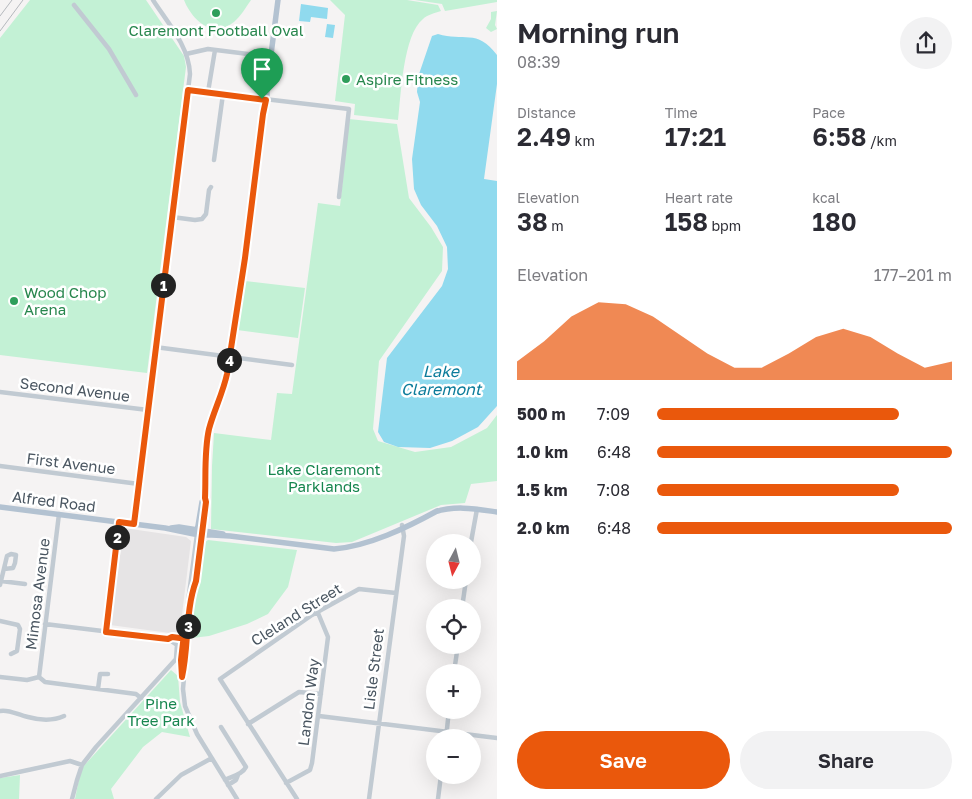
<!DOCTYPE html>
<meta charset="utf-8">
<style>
:root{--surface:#fff;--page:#f2f2f3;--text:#2b2b33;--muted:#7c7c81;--accent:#ea580c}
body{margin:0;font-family:"Golos Text",sans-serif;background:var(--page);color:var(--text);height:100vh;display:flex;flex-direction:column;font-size:19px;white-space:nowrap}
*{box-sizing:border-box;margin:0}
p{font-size:16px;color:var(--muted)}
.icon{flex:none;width:28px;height:28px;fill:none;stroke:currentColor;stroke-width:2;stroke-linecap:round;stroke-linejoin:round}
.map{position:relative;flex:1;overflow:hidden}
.details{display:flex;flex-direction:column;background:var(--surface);width:475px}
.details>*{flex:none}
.needle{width:32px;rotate:187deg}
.tools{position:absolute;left:426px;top:534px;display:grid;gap:10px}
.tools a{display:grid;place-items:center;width:55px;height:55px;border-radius:50%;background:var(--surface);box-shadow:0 5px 20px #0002;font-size:25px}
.pin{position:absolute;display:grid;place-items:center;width:42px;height:42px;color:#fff;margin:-51px -21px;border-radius:50% 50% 50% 0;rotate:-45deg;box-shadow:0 0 5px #0007}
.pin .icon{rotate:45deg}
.km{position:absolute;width:25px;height:25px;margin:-12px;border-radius:50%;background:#222;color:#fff;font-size:14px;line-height:25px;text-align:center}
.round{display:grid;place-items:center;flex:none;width:52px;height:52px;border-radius:26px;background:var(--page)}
.head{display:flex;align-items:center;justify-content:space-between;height:85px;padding:0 20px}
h1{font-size:28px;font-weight:600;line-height:38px}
.figures{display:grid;grid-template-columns:repeat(3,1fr);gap:8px;height:85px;padding:5px 20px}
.figures div{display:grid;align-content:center}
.figures b{font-size:25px;font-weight:600}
.figures small{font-size:14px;font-weight:400}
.figures p{font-size:14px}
.chart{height:140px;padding:10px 20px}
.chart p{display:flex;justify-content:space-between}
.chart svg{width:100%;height:90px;margin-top:5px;fill:var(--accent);opacity:.7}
.button{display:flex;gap:10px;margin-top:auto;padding:10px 20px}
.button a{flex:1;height:58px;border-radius:30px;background:var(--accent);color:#fff;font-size:20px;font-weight:600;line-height:58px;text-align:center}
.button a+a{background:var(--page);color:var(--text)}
ul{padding:0 20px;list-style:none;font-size:16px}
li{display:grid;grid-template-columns:80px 60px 1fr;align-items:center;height:38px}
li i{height:12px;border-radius:6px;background:var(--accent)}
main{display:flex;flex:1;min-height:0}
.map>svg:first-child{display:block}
.education{fill:#e6e4e5}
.green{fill:#c3f1d5}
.water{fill:#90daee}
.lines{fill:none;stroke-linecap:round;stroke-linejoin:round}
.minor{stroke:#c1cad2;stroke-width:4.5}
.major{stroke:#b3c2d1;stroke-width:5.5}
.rail{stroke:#b5b8bd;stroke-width:1}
.route-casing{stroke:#fff;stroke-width:10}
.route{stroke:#ea580c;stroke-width:6}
.leisure-dot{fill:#2e9e5b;stroke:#fff;stroke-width:2}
.labels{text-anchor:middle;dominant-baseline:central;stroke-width:5;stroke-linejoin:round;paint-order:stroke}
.leisure-label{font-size:15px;fill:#27864d;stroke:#fff;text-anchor:start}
.street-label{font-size:15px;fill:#4a5661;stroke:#fff}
.park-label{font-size:15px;fill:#17864f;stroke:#fff}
.water-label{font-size:16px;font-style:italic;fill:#0c7c9b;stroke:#fff}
</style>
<main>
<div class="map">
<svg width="497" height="799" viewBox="0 0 497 799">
<rect width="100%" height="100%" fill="#f5f3f3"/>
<path class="education" d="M 124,528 L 186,537 L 191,541 L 180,631 L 177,634 L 110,625 Z"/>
<path class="green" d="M 30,0 L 146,0 L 184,56 L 186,67 L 147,373 L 0,355 L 0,38 Z
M 184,0 L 251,0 C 246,7 241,16 234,22 C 212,39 192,20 184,0 Z
M 330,0 L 407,0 L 438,5 L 441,11 C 435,13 427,15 423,19 C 403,35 401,95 398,120 L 354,115 L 355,104 L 335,101 L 345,15 Z
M 415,0 L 497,0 L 497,2 L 445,11 L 442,4 Z
M 497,11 L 495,25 L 497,29 L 491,32 L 486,28 L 491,19 L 491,12 Z
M 349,119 L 397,124 L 409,198 L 431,227 L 443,247 L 442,271 L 379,361 L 373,429 L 378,441 L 415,452 L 451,447 L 487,428 L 497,415 L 497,481 L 471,484 L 465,503 L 441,505 L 352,542 L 336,543 L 211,529 L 212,466 L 214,433 L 271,440 L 277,393 L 292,394 L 318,203 L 340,206 Z
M 245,281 L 305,288 L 298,338 L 237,330 Z
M 208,540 L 297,550 L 288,587 L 268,614 L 247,624 L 209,636 L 192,638 L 191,630 L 204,543 Z
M 171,670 L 178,676 L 180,702 L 190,737 L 162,732 L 143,747 L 111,789 L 114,799 L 75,799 L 81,769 Z
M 20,775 L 19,799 L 0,799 L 0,778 Z"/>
<path class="water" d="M 301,4 L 328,8 L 327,19 L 311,17 L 310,22 L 299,21 Z
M 327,24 L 335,25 L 333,38 L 325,37 Z
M 438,34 C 463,42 477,28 497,55 L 497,84 L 484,179 L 497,181 L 497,406 L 478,427 L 452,441 L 430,448 L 398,447 L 384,442 L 378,432 L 387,358 L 442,286 L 448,269 L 447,247 L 437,226 L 421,205 L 414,189 L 412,159 L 420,102 L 417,92 L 418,77 L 432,36 Z"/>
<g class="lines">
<path class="minor" d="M 74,5 L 109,49 L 136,95
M 186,54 L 208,49 L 271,57
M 188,90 L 349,109 L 339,197
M 208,92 L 215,50
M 214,160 L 223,94
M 172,217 L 195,220 L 202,219 L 206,214 L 209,190 L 211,187
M 155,347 L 292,365
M 0,392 L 148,410
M 0,466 L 139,484
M 134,524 L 190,74 C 189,46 167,22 153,0
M 202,535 L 188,631 L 183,689 L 185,706 L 197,734 L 237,799
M 471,542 L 477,509
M 1,581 L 25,584
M 0,585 L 7,556 L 11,554 L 16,555 L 15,563 L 13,568 L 4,569
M 462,608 L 466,580
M 0,621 L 18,625 L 20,629 L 17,651 L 11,654
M 45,624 L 168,639 L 172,637 L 180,637 L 183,635
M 106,632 L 119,522
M 454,672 L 458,645
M 182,674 L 182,647 L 197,534
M 0,677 L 27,680 L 39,677 L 45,682 L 136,694 L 141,698
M 39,677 L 59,514
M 98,689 L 100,674 L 108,674
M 0,711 C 9,709 18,715 28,717 C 39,720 53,721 64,716
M 319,716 L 497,738
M 248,724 L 299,692 L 321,694
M 221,727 L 246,767 C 242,775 232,776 225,780
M 446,738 L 449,710
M 0,776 L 70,761 L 82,765
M 286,783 L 310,770 L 312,763 L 328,637 L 318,613
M 228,785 L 236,780 L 238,775
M 72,799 L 77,780 L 82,765 L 96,747 L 176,659 L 177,645 L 168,639
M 156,799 L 181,775 L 212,758
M 297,799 L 220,679 L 312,615 L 359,589 L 396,593
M 369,799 L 404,536 L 402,525
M 438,799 L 441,775"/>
<path class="major" d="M 265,88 L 268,78 L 278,0
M 0,507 L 165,528 L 194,534 L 230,536 L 334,549 C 369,546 406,528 437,511
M 435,512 C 456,505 476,509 497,512
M 171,528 L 179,527 L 223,534
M 197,532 L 202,502 L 205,498
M 202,535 L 206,503 L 205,498 C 206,475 204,451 209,429 C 214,410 223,393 227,373 L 245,258 L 263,114 L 267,95 L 267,84"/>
<path class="rail" d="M 0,16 L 12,0
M 0,31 L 23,0"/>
</g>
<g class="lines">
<g class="route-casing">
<path id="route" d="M 188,90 L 266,100 L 263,114 L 245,258 L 227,374 C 223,393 214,410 209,429 C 204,451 206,475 205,498 L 206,502 L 196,581 C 185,611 189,646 182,677 L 181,660 L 184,634 L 180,638 L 172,637 L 168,639 L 106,632 L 119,522 L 134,524 Z"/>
</g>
<use href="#route" class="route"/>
</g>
<g class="leisure-dot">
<circle cx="216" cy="13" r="5"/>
<circle cx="346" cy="79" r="5"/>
<circle cx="14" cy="301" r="5"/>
</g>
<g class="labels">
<g class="leisure-label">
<text x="216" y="30" text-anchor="middle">Claremont Football Oval</text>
<text x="356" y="79">Aspire Fitness</text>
<text x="24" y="292">Wood Chop<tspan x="24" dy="17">Arena</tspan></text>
</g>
<g class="street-label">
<text transform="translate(75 389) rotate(7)">Second Avenue</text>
<text transform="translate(71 463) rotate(7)">First Avenue</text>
<text transform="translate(54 501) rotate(7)">Alfred Road</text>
<text transform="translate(37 594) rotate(-83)">Mimosa Avenue</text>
<text transform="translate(296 614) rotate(-32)">Cleland Street</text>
<text transform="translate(373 669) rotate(-83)">Lisle Street</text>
<text transform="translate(308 702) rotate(-83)">Landon Way</text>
</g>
<g class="park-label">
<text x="324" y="469">Lake Claremont<tspan x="324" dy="17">Parklands</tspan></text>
<text x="161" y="703">Pine<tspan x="161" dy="17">Tree Park</tspan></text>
</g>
<g class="water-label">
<text x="441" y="371">Lake<tspan x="441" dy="18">Claremont</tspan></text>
</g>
</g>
</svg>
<div class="tools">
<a><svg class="needle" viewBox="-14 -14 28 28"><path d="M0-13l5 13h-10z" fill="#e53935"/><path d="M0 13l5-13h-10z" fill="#7c7c81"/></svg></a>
<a><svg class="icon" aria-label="locate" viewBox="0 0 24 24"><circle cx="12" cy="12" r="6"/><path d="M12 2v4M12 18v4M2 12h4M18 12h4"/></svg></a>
<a>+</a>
<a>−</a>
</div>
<div class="pin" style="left:262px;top:99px;background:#1e9e55"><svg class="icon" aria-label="arrive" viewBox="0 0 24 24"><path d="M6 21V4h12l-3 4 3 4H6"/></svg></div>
<b class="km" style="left:163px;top:285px">1</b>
<b class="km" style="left:117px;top:537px">2</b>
<b class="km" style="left:188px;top:626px">3</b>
<b class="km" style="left:229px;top:360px">4</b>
</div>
<section class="details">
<div class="head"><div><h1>Morning run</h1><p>08:39</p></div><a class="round"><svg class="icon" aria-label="share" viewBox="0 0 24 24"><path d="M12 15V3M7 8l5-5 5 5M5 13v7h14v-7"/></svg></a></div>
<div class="figures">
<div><p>Distance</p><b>2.49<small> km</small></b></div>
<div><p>Time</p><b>17:21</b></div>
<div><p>Pace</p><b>6:58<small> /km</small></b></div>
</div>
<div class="figures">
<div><p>Elevation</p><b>38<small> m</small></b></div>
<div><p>Heart rate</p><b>158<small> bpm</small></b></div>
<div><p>kcal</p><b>180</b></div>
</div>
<div class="chart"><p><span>Elevation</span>177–201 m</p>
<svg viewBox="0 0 160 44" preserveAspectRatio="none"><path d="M0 44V35L10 25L20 13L30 6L40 7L50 13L60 22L70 31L80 38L90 38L100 31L110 23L120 19L130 23L140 31L150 38L160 35V44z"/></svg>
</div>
<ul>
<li><b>500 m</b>7:09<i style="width:82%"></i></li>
<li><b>1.0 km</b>6:48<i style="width:100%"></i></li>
<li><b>1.5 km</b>7:08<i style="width:82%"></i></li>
<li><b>2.0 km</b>6:48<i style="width:100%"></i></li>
</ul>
<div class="button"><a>Save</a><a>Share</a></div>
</section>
</main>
